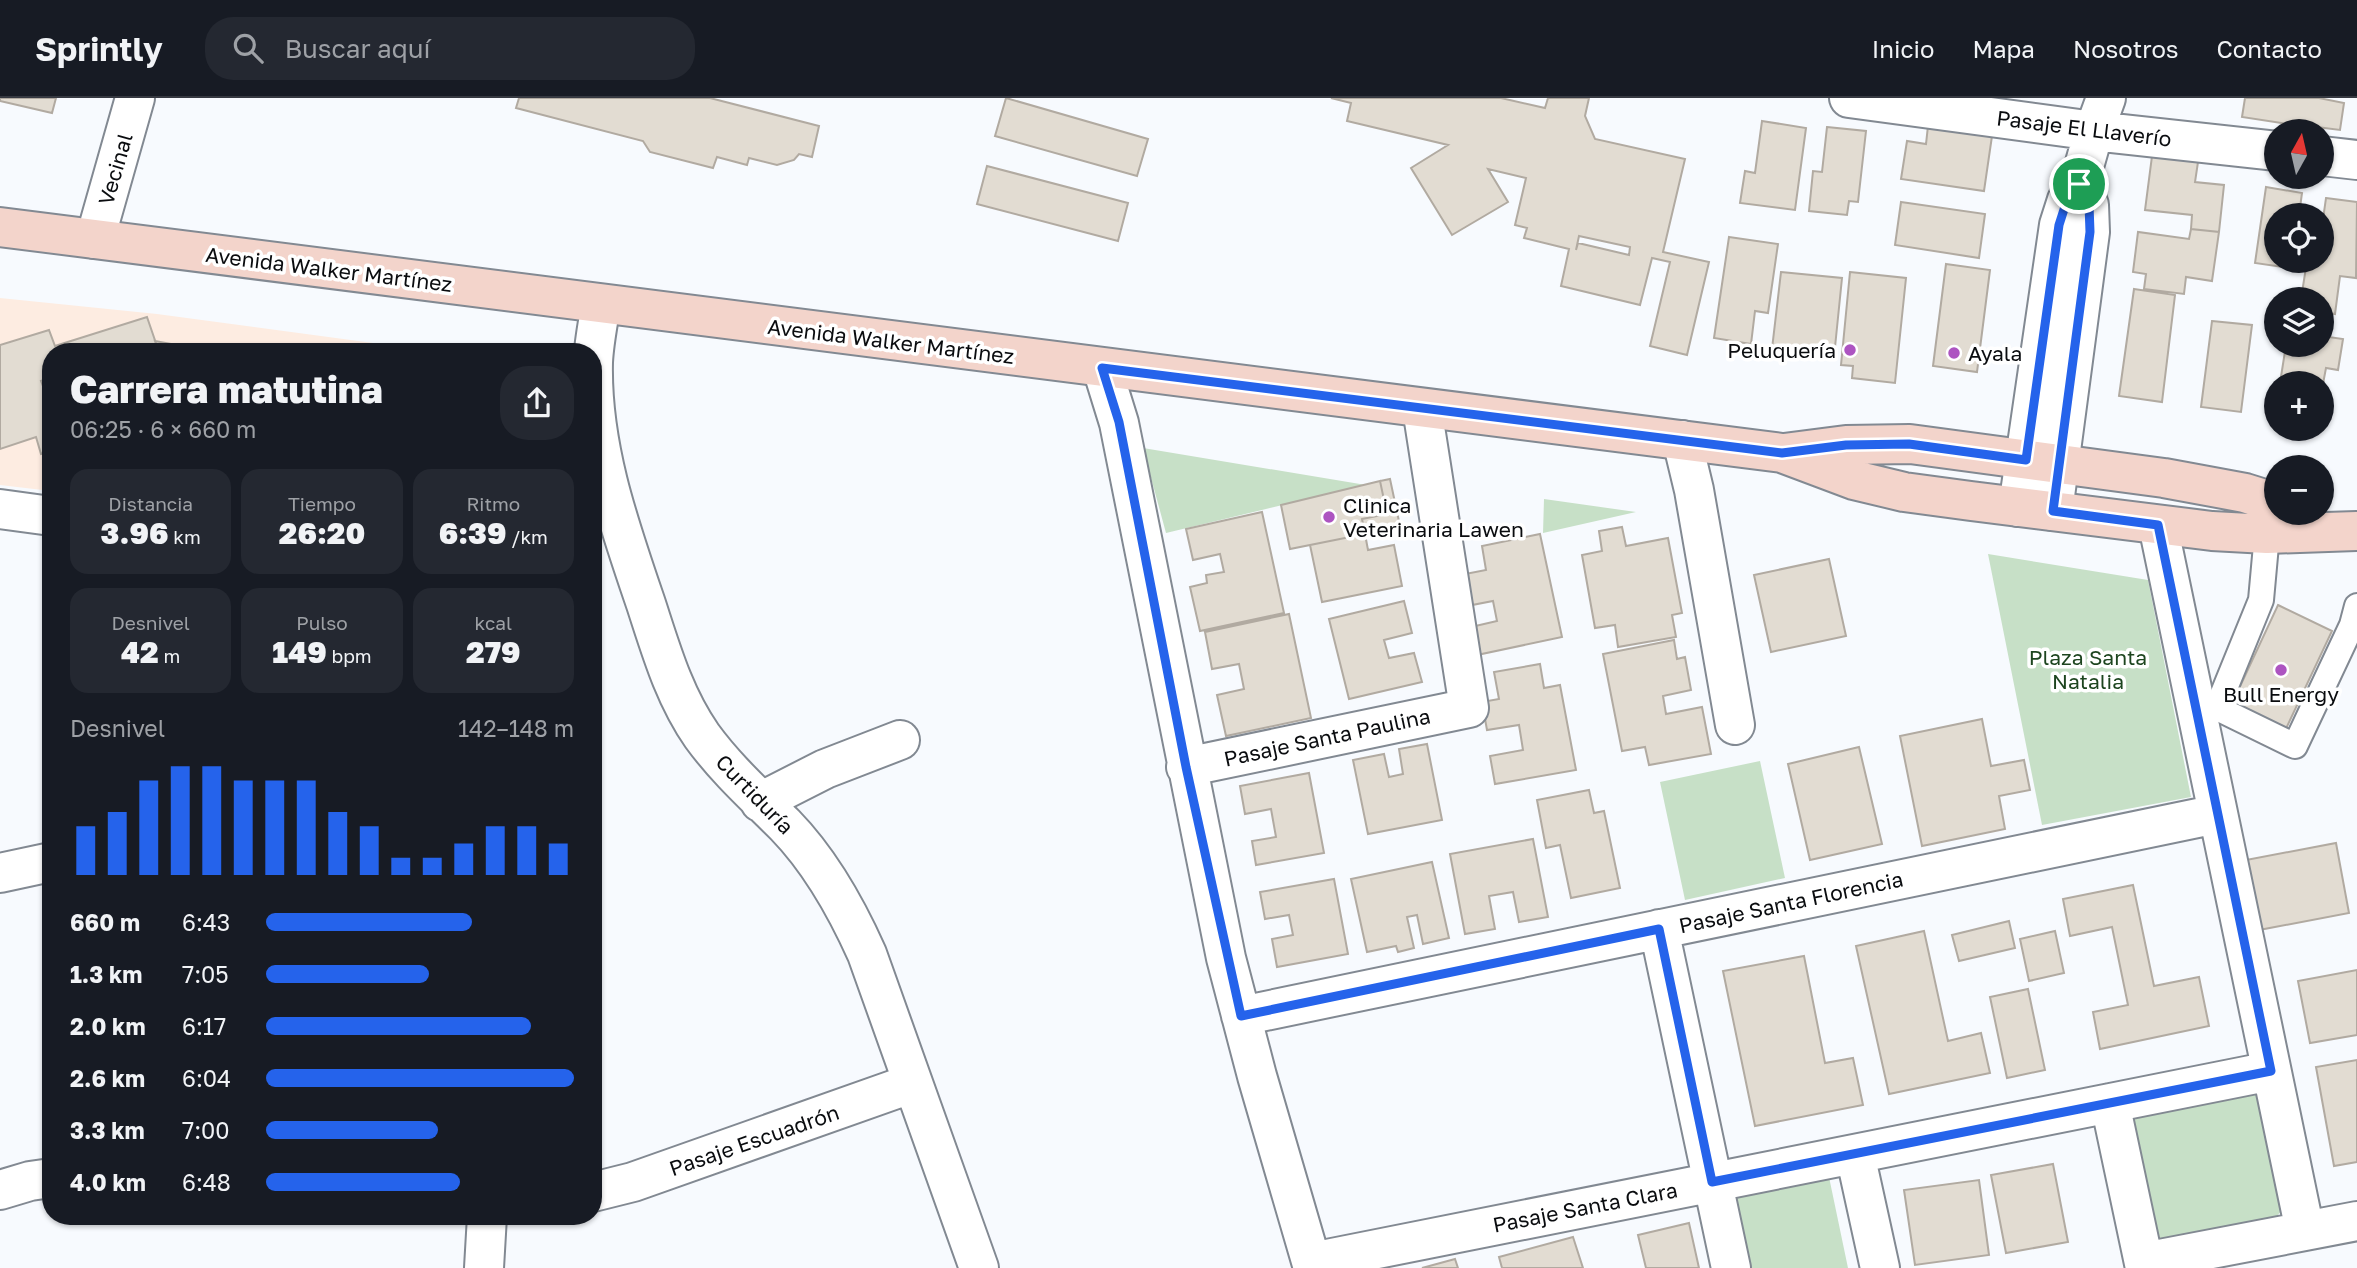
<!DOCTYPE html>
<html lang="es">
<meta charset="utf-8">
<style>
:root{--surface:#171b24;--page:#242831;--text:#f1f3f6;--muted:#9ea1a6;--line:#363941;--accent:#2563eb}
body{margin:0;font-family:"Golos Text",sans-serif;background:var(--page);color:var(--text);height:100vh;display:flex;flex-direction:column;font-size:26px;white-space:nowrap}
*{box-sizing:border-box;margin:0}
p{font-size:23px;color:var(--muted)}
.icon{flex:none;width:38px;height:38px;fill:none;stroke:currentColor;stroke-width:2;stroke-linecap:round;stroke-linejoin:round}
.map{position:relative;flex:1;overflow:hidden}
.side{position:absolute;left:42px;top:245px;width:560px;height:882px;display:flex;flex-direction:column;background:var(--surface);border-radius:28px;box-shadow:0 2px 5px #0004}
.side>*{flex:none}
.needle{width:46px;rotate:8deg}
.buttons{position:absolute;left:2264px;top:21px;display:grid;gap:14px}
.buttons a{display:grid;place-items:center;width:70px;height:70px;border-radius:50%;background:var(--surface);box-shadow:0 2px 5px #0004;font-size:35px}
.pin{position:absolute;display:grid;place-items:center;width:60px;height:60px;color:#fff;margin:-30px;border:4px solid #fff;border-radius:50%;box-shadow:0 2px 7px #0007}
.round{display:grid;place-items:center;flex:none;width:74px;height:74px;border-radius:28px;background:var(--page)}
.overview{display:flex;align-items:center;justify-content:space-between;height:119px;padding:0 28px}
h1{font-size:38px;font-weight:800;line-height:52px}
.metrics{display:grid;grid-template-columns:repeat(3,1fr);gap:10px;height:119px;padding:7px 28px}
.metrics div{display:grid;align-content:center;border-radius:18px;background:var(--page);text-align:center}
.metrics b{font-size:30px;font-weight:800}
.metrics small{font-size:19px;font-weight:400}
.metrics p{font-size:19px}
.chart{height:196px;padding:14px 28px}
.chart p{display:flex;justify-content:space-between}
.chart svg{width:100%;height:126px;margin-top:7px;stroke:var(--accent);stroke-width:6}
ul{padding:0 28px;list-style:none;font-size:23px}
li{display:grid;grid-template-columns:112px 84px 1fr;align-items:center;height:52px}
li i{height:18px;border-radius:9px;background:var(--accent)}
header{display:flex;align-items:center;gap:42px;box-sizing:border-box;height:98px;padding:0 35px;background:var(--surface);border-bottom:2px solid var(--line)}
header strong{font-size:33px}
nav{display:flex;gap:38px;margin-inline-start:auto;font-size:24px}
.search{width:490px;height:63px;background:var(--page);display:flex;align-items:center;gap:18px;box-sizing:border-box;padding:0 24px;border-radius:28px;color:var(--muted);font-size:26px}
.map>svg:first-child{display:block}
.commercial{fill:#fdece1}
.green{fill:#c7e0c7}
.building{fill:#e2dcd2;stroke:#b1aaa1;stroke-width:2;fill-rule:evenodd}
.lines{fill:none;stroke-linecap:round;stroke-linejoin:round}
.service-casing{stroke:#828992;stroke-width:28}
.minor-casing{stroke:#828992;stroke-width:42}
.tertiary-casing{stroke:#828992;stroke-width:42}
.secondary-casing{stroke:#828992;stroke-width:42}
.service{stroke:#fff;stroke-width:24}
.minor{stroke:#fff;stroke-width:38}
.tertiary{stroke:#fff;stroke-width:38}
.secondary{stroke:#f3d4cb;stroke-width:38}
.route-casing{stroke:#fff;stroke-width:14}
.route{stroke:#2563eb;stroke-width:9}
.poi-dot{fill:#ad54c1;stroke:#fff;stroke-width:2.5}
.labels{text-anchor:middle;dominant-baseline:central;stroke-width:7;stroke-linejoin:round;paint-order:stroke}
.street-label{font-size:21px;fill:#0a0c0f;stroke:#fff}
.poi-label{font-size:21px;fill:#0a0c0f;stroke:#fff;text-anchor:start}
.park-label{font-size:21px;fill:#1d451f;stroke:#fff}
</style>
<header>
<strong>Sprintly</strong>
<div class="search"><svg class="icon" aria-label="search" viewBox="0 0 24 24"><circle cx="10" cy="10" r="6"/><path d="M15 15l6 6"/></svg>Buscar aquí</div>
<nav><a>Inicio</a><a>Mapa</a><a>Nosotros</a><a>Contacto</a></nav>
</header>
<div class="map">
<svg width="2357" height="1170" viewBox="0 0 2357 1170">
<rect width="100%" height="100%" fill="#f7fafe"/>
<path class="commercial" d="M 0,200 L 157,216 L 440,254 L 51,254 L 51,393 L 0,387 Z"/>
<path class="green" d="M 1143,350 L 1366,387 L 1166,435 Z
M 1544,401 L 1636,414 L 1543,435 Z
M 1988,456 L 2148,482 L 2191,699 L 2042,727 Z
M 1760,663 L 1785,780 L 1685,802 L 1660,684 Z
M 2250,988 L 2264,999 L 2285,1108 L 2274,1122 L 2167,1145 L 2153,1138 L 2130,1029 L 2140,1011 Z
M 1829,1079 L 1848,1170 L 1743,1170 L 1728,1100 Z"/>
<path class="building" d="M 0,0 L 56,0 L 52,15 L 0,3 Z
M 519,0 L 710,0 L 819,28 L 812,59 L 799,56 L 794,62 L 777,67 L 749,60 L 747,67 L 717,59 L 713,70 L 650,54 L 643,43 L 516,10 Z
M 1006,0 L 1148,41 L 1137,78 L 995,38 Z
M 1331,0 L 1501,0 L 1545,10 L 1548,0 L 1589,0 L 1585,18 L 1595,41 L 1685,61 L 1663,154 L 1709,164 L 1687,257 L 1650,248 L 1670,164 L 1652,160 L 1640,207 L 1561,188 L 1569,151 L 1524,140 L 1527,130 L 1515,127 L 1526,80 L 1488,71 L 1508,104 L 1452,137 L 1411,70 L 1448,47 L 1347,23 L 1351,5 ZM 1579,138 L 1630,149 L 1629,157 L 1578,145 L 1576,152 Z
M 2245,0 L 2319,0 L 2344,5 L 2340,32 L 2316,29 L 2316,33 L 2288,33 L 2288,26 L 2242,19 Z
M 1762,23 L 1806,30 L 1795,112 L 1740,105 L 1745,73 L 1755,75 Z
M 1928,28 L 1992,38 L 1984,93 L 1901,81 L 1907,43 L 1926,46 Z
M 1827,29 L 1866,33 L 1858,104 L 1849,103 L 1847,117 L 1809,113 L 1813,73 L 1822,74 Z
M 2152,58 L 2198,64 L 2195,84 L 2224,87 L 2219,134 L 2191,131 L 2192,117 L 2145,112 Z
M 987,68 L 1128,105 L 1118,143 L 977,106 Z
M 2266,89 L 2302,95 L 2299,117 L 2277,117 L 2277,163 L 2306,163 L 2304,172 L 2255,165 Z
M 2326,100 L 2357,104 L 2356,180 L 2340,178 L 2335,216 L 2322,214 L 2322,201 L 2301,201 L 2307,163 L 2322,163 L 2322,128 Z
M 1901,104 L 1985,116 L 1979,160 L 1895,147 Z
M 2191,131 L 2219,134 L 2212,183 L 2186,179 L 2184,196 L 2144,191 L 2146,176 L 2133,174 L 2138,134 L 2189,141 Z
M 1729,139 L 1778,146 L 1768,215 L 1755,213 L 1751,246 L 1714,240 Z
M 1946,166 L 1990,172 L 1977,274 L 1933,268 Z
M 1781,174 L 1842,180 L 1834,259 L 1772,251 Z
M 1850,174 L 1906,180 L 1895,285 L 1852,280 L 1853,268 L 1841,267 Z
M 2134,191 L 2175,197 L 2162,304 L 2119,298 Z
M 147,219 L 159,254 L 51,254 L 51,280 L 41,283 L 51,309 L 51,353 L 41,356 L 36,339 L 0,351 L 0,247 L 49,232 L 55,248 Z
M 2212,223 L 2252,227 L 2241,314 L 2201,309 Z
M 2322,238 L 2343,241 L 2338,272 L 2326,270 L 2322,291 L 2322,285 L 2280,285 L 2286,247 L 2322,247 Z
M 155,243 L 177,247 L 179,254 L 159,254 Z
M 177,247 L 228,254 L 179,254 Z
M 1390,381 L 1400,428 L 1365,436 L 1362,421 L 1387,416 L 1380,383 Z
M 1380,383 L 1387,416 L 1362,421 L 1365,436 L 1290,451 L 1281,407 Z
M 1262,414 L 1284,515 L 1200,533 L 1190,489 L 1207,485 L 1206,477 L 1224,474 L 1220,456 L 1193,462 L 1186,431 Z
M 1622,429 L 1626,448 L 1668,440 L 1682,515 L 1672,517 L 1676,539 L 1618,549 L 1615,527 L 1595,530 L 1582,457 L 1602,453 L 1599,433 Z
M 1365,436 L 1368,452 L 1394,447 L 1402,488 L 1322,504 L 1310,447 Z
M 1540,436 L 1562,539 L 1477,557 L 1471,529 L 1497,523 L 1493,503 L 1467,508 L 1460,477 L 1486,472 L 1482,448 Z
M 1829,461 L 1846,538 L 1771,554 L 1754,477 Z
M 1404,503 L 1412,535 L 1384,542 L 1389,560 L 1414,555 L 1422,584 L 1349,601 L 1329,521 Z
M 2278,507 L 2332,533 L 2283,637 L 2229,612 Z
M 1289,516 L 1311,620 L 1226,638 L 1217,597 L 1244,591 L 1239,566 L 1212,571 L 1205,534 Z
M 1674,542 L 1677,561 L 1685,559 L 1691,592 L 1663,598 L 1666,616 L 1702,609 L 1711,656 L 1649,667 L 1645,649 L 1622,653 L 1603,556 Z
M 1540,566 L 1544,590 L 1560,587 L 1576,672 L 1495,686 L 1490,658 L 1523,652 L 1519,627 L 1487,632 L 1482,604 L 1499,601 L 1494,574 Z
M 1982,621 L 1991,668 L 2024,662 L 2030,692 L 1999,698 L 2005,731 L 1922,748 L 1900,638 Z
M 1427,646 L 1442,722 L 1368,736 L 1353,662 L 1384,656 L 1389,679 L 1403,676 L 1399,651 Z
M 1859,649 L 1882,746 L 1810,762 L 1788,666 Z
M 1309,675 L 1324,755 L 1256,767 L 1252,743 L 1276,739 L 1271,711 L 1245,716 L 1240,688 Z
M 1589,692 L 1594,715 L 1604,713 L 1620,790 L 1571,800 L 1560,747 L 1546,750 L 1537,702 Z
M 1533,741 L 1548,819 L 1519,824 L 1513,794 L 1489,798 L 1495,831 L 1465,836 L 1450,756 Z
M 2336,745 L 2349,815 L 2259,832 L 2246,762 Z
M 1432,764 L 1449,840 L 1423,846 L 1417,817 L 1407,819 L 1414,850 L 1398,854 L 1396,848 L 1367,854 L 1351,781 Z
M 1334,781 L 1348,856 L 1277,869 L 1272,841 L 1293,837 L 1289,817 L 1265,821 L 1260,794 Z
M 2133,787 L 2154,888 L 2199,879 L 2209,928 L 2100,951 L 2093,914 L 2128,907 L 2112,829 L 2070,838 L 2063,801 Z
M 2009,823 L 2015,850 L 1959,863 L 1952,837 Z
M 1924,833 L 1948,943 L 1981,935 L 1990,975 L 1889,996 L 1856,848 Z
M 2055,833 L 2064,875 L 2029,883 L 2020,841 Z
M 1804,858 L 1825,965 L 1853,960 L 1863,1007 L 1755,1028 L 1723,873 Z
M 2357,872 L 2357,937 L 2310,945 L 2298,883 Z
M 2028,891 L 2045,972 L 2007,980 L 1990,899 Z
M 2357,962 L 2357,1064 L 2334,1068 L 2316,969 Z
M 2053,1066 L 2068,1144 L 2006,1155 L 1991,1077 Z
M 1979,1082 L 1989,1157 L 1915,1167 L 1904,1092 Z
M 1689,1125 L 1699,1170 L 1646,1170 L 1638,1137 Z
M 1573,1139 L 1583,1170 L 1502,1170 L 1499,1159 Z
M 1455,1161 L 1458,1170 L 1422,1170 Z"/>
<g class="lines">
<g class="service-casing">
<path id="service" d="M 2267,436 L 2261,502 L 2217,610 L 2295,648 L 2352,527 L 2357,508"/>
</g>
<g class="minor-casing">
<path id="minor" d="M 1849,0 L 2094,33 L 2277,53
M 2322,58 L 2357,62
M 601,206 C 598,225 594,244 593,264 C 591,348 619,427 646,506 C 661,552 674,598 702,638 C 726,671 756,698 785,727 C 821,764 846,809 867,856 L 979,1170
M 1102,270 L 1119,325 L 1226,860 L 1257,978 L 1313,1170
M 1682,342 L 1694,392 L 1735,627
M 2018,409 L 2059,127 L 2067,102 L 2079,86 L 2094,33 L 2106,0
M 0,411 L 51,418
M 2053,413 L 2090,134 L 2089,107 L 2079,86
M 2158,427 L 2305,1133
M 1186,669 L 1469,610 L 1422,310
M 760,704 L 825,671 L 900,642
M 0,775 L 51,764
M 1659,831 L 1731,1170
M 1241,918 L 2217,716
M 2110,1005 L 2145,1170
M 1855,1056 L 1880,1170
M 0,1092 L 30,1083 L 51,1080
M 593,1094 L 633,1084 L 913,985
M 1312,1164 L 2271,973
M 2144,1164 L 2357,1123
M 484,1170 L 487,1118"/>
</g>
<g class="tertiary-casing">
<path id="tertiary" d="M 95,141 L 135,0"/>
</g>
<g class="secondary-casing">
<path id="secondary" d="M 0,129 L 1782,355 L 1854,382 L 1904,394 L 1971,403 L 2212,433 L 2267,436 L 2357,433
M 1784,355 L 1846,347 L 1910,346 L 2164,380 L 2245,395 L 2277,405"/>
</g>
<use href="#service" class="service"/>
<use href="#minor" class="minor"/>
<use href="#tertiary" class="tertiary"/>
<use href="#secondary" class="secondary"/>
</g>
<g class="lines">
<g class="route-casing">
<path id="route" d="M 2079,86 L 2089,107 L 2090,134 L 2053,413 L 2158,427 L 2271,973 L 1712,1084 L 1659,831 L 1241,918 L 1186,669 L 1119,324 L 1102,270 L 1782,355 L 1846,347 L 1909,346 L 2026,362 L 2059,127 L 2067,102 Z"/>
</g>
<use href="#route" class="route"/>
</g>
<g class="poi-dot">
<circle cx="1850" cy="252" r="7"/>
<circle cx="1954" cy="255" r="7"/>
<circle cx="1329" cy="419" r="7"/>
<circle cx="2281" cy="572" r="7"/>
</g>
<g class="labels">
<g class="street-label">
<text transform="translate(2084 30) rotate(7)">Pasaje El Llaverío</text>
<text transform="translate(115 71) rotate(-74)">Vecinal</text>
<text transform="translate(329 171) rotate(7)">Avenida Walker Martínez</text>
<text transform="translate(891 243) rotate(7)">Avenida Walker Martínez</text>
<text transform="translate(1327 639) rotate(-12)">Pasaje Santa Paulina</text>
<text transform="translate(755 696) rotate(46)">Curtiduría</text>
<text transform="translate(1791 804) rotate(-12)">Pasaje Santa Florencia</text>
<text transform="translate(754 1042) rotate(-19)">Pasaje Escuadrón</text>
<text transform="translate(1585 1109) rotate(-11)">Pasaje Santa Clara</text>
</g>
<g class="poi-label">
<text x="1836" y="252" text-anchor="end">Peluquería</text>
<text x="1968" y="255">Ayala</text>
<text x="1343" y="407">Clinica<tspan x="1343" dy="24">Veterinaria Lawen</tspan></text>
<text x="2281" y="596" text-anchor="middle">Bull Energy</text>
</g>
<g class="park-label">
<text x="2088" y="559">Plaza Santa<tspan x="2088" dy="24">Natalia</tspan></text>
</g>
</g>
</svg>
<div class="buttons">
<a><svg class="needle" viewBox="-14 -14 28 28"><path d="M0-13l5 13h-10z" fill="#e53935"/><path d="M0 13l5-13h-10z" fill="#9ea1a6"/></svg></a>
<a><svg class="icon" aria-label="locate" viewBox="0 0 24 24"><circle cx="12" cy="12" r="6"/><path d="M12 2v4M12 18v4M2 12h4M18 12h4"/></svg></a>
<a><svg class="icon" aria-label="layers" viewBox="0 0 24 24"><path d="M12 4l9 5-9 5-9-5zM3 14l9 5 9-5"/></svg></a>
<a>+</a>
<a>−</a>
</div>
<div class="pin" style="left:2079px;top:86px;background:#1e9e55"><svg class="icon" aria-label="arrive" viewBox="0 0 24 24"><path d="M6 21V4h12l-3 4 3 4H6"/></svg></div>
<section class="side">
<div class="overview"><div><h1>Carrera matutina</h1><p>06:25 · 6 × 660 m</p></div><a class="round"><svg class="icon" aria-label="share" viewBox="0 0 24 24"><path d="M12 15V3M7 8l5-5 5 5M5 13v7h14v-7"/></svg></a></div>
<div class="metrics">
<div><p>Distancia</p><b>3.96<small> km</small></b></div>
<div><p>Tiempo</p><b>26:20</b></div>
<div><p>Ritmo</p><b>6:39<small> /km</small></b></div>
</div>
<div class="metrics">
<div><p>Desnivel</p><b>42<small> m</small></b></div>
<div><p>Pulso</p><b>149<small> bpm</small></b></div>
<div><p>kcal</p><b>279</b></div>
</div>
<div class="chart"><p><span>Desnivel</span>142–148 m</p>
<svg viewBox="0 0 160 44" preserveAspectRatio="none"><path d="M5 44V27M15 44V22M25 44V11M35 44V6M45 44V6M55 44V11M65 44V11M75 44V11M85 44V22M95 44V27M105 44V38M115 44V38M125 44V33M135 44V27M145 44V27M155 44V33"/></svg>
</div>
<ul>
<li><b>660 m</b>6:43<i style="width:67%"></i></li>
<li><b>1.3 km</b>7:05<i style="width:53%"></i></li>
<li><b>2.0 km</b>6:17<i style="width:86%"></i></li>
<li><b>2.6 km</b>6:04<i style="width:100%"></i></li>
<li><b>3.3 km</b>7:00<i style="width:56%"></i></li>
<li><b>4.0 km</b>6:48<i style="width:63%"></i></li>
</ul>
</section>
</div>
